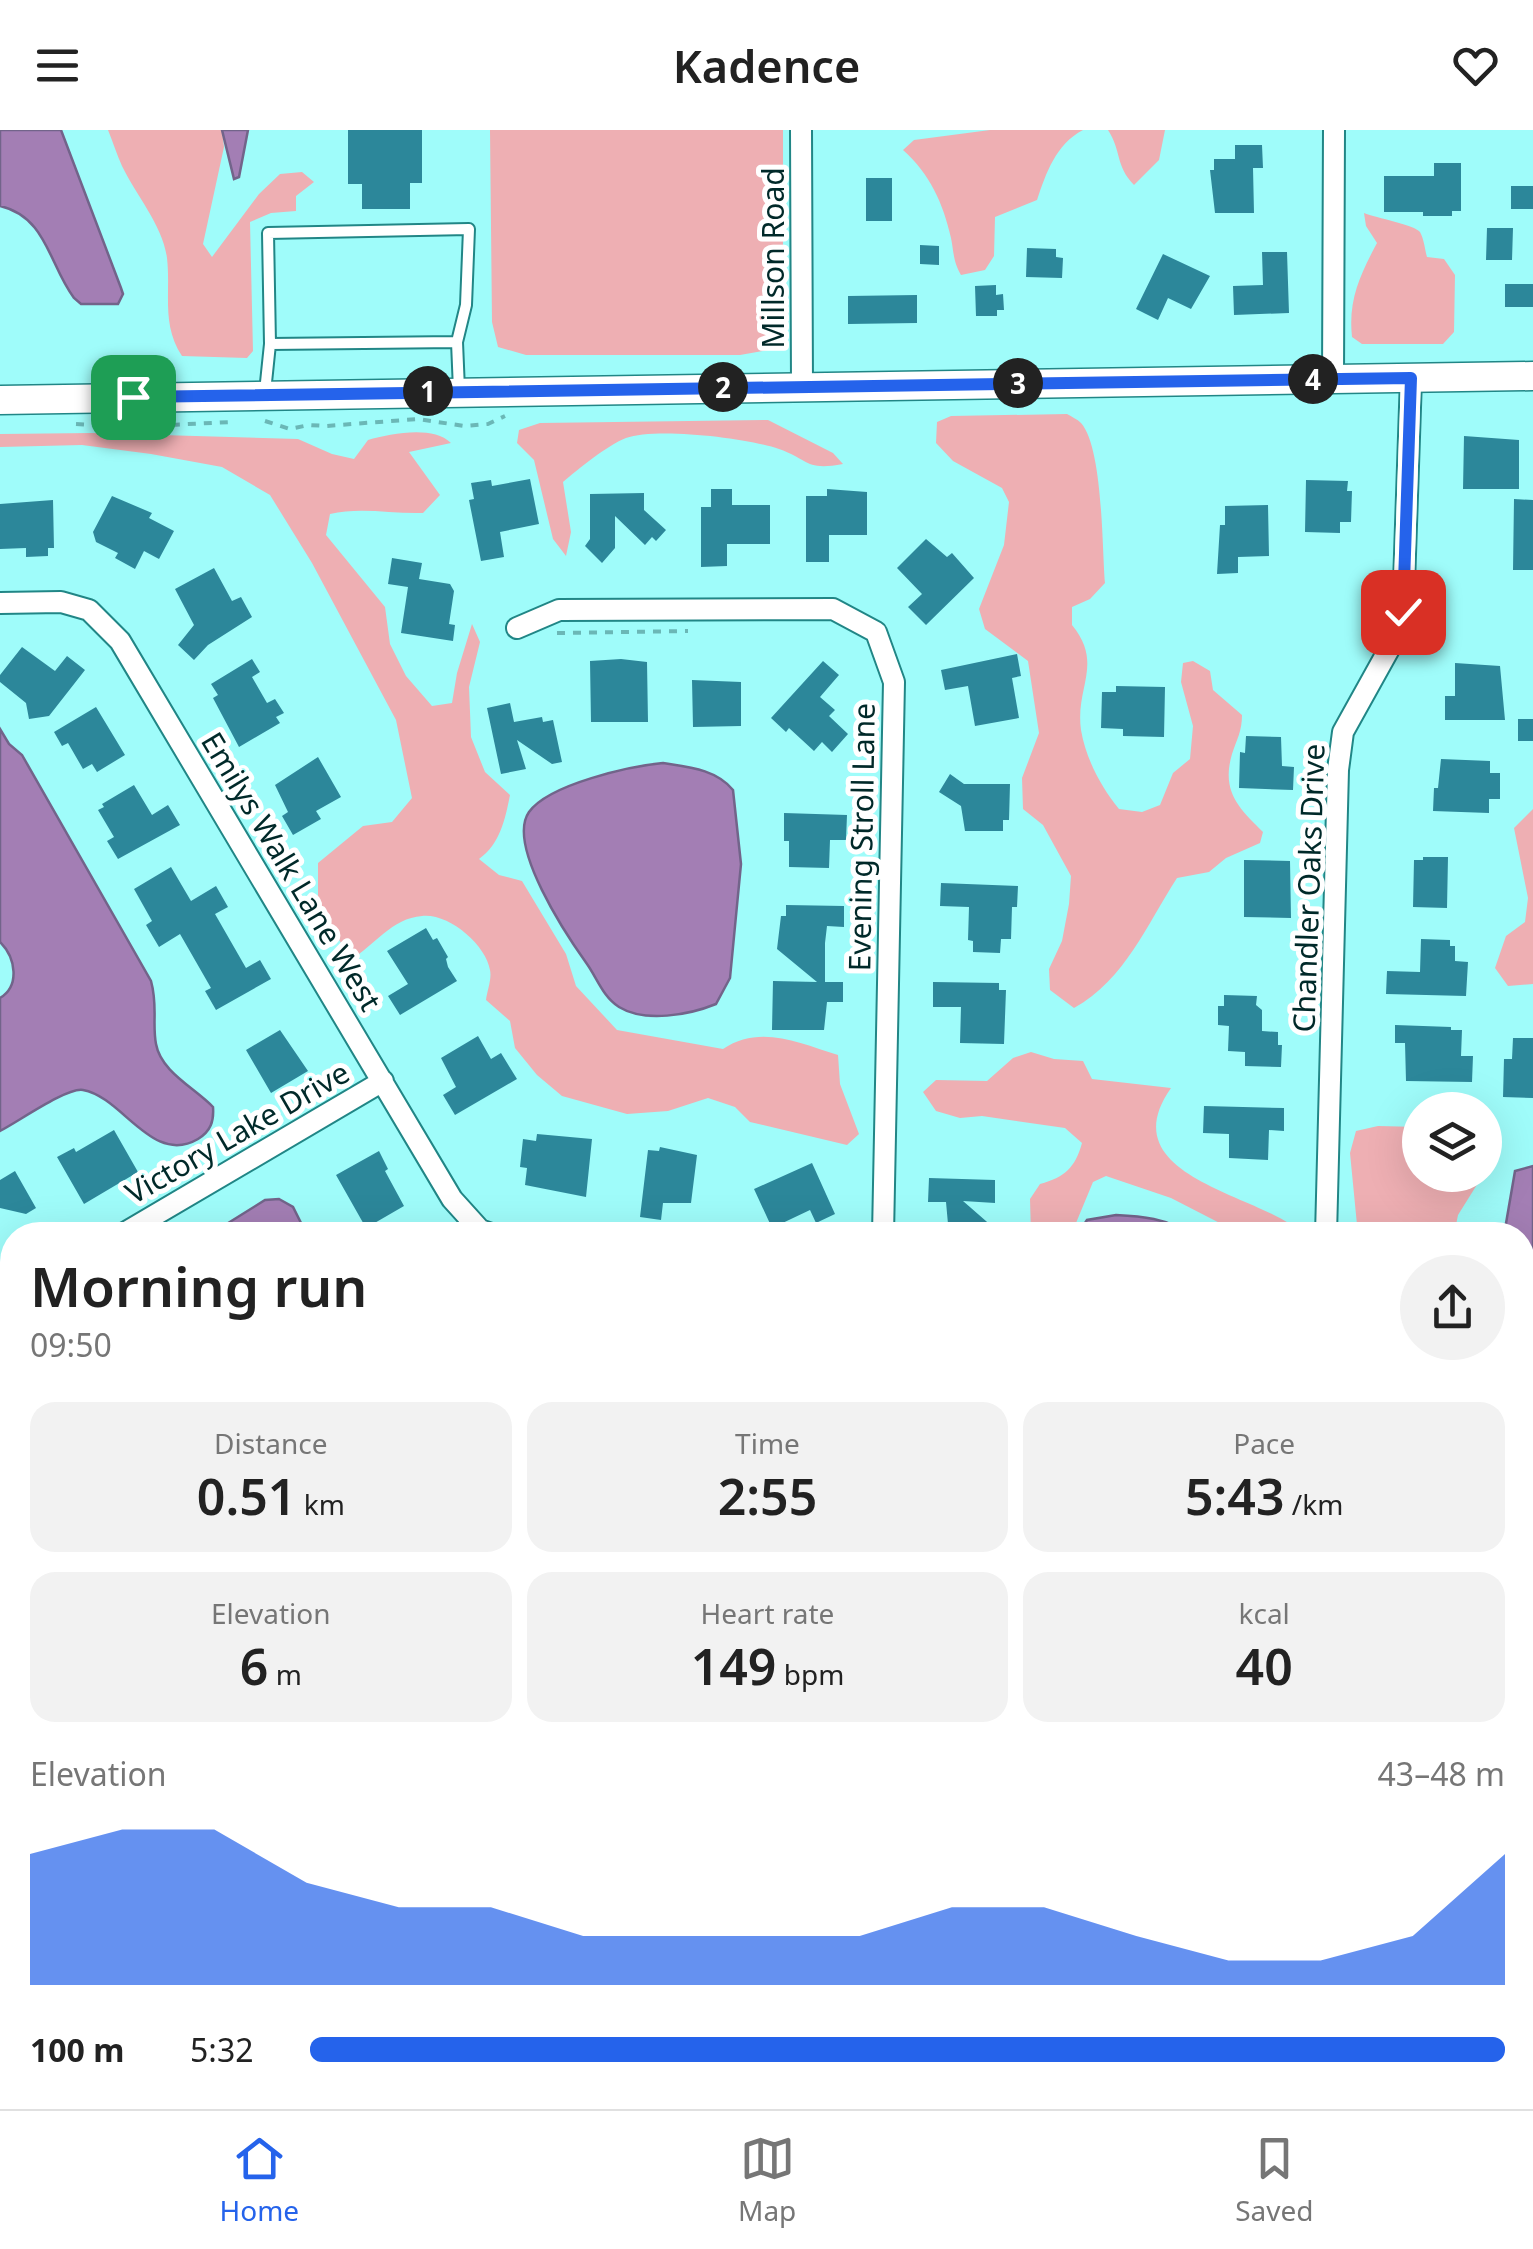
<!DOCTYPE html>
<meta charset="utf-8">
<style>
:root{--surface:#fff;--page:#f2f2f2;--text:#222;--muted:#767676;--line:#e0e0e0;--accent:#2563eb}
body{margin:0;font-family:"Noto Sans",sans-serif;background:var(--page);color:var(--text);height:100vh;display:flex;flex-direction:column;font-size:38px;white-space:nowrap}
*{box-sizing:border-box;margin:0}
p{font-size:32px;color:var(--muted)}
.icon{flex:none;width:55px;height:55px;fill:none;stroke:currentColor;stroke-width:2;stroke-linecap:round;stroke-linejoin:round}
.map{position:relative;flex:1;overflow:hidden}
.sheet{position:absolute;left:0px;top:1092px;width:1535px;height:888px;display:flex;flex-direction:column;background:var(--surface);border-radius:40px 40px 0 0;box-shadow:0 10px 40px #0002}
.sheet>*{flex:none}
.controls{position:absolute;left:1402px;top:962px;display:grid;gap:20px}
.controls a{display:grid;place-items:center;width:100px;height:100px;border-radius:50%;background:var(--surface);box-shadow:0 10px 40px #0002;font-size:50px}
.pin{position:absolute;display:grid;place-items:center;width:85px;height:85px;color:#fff;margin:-42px;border-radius:20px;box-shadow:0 5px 15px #0006}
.km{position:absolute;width:50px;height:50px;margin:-25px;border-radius:50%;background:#222;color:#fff;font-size:28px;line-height:50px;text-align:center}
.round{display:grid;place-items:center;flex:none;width:105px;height:105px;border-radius:52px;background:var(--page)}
.headline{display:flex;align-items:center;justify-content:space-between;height:170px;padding:0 30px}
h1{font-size:55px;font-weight:600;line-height:75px}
.stats{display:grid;grid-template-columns:repeat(3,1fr);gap:15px;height:170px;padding:10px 30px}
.stats div{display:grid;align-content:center;border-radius:25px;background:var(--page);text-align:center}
.stats b{font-size:50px;font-weight:600}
.stats small{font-size:28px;font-weight:400}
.stats p{font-size:28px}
.chart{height:280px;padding:20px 30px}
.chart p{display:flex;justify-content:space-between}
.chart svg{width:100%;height:180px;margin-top:10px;fill:var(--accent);opacity:.7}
ul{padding:0 30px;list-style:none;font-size:32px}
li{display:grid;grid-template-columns:160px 120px 1fr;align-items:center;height:75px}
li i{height:25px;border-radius:12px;background:var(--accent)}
header{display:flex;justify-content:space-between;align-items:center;height:130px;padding:0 30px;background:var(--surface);font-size:45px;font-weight:600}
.tabs{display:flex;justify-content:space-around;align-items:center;height:140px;border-top:2px solid var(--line);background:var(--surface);font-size:28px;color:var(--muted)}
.tabs a{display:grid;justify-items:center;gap:5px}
.tabs .current{color:var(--accent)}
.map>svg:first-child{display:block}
.green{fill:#eeafb3}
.water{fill:#a37eb4;stroke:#72648a;stroke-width:2.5}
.building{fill:#2c879a}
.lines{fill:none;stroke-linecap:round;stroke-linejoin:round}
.lane-casing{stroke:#218686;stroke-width:14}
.street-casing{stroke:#218686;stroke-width:24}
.secondary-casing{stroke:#218686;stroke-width:31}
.path{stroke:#6bb7b6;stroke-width:4;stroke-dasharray:8 8;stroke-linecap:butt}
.lane{stroke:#fff;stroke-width:10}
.street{stroke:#fff;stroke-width:20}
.secondary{stroke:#fff;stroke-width:28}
.route-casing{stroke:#fff;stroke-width:20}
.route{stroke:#2563eb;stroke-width:12}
.labels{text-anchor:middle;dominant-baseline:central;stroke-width:10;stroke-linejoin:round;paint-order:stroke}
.street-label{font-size:30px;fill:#002929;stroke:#fff}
</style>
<header><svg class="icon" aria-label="menu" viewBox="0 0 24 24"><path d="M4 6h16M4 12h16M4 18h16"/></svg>Kadence<svg class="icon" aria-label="heart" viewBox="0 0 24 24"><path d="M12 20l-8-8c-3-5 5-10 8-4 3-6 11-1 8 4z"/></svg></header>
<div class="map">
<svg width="1533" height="1979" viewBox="0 0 1533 1979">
<rect width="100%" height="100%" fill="#9ffcfa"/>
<path class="green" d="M 108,0 L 222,0 L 224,17 L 203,114 L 212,127 L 259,64 L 280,44 L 302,42 L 314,52 L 296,66 L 296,81 L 271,83 L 250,92 L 253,221 L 247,228 L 182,226 C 161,194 171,163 167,128 C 163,96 136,65 122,36 C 117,25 113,12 108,0 Z
M 490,0 L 783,0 L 783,205 L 774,219 L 740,225 L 526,225 L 498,217 L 492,192 Z
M 990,0 L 1083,0 C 1056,14 1046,43 1037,70 L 995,87 L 994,126 L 985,140 L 961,145 C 953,131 954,123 951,108 C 943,73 930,44 903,20 L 914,10 Z
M 1108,0 L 1165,0 L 1159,30 L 1134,55 C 1115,35 1122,22 1108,0 Z
M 1364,83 C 1376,88 1415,95 1420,102 C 1424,109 1425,120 1427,127 L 1444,129 L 1455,145 L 1454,202 L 1443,214 L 1362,214 L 1352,207 C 1348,170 1360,145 1377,113 L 1366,96 Z
M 1067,284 C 1072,287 1077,289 1081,293 C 1103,318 1102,418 1105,453 L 1090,469 L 1072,477 L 1072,495 C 1104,534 1075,557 1081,600 C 1086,629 1101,657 1119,679 L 1142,682 L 1160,675 L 1173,643 L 1190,629 L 1193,596 L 1181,552 L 1183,533 L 1193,531 L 1210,541 L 1213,560 L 1242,585 C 1242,601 1237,609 1232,624 C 1221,662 1239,678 1263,702 L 1260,713 L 1226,728 L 1209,742 L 1177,748 C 1147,794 1125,850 1074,878 L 1050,860 L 1049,839 L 1062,811 L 1069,774 L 1071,746 L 1043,695 L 1023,679 L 1022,648 L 1039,603 L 1028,531 L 985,499 L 979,479 L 1004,415 L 1009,372 L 1002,358 L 953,331 L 936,313 L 937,292 L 951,286 Z
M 768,290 L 833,323 L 843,334 C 805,341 810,330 779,319 C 748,308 656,297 626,308 C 608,315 578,339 563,352 L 571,402 L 566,426 L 553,409 L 534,330 L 517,313 L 519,300 L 540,293 Z
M 92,303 L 298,309 L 332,324 L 354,329 L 368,310 C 391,304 432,295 451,313 L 409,322 L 440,365 L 423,383 C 392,384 360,377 330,384 L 326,405 L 385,477 L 390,514 L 406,546 L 432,576 L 452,573 L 457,543 L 472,494 L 480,512 L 469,557 L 471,607 L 485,642 L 510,665 C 505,690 500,714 479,729 L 499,745 L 522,751 L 566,824 L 576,856 L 617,900 L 723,919 C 760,894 799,913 838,925 L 840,954 L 859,1004 L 847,1015 L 750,992 L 735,977 L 708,968 L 668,981 L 627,984 L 562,966 L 537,945 L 515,918 L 510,891 L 486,870 C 487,861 492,849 490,840 C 486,815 449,783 422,786 C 392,788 374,816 350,830 L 318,770 L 318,733 L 363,696 L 392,692 L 412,668 L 396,590 L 312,433 L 270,365 L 222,337 L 151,324 L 82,315 L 0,317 L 0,304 Z
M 1533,679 L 1533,854 L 1508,856 L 1495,838 L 1506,806 L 1525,792 L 1528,768 L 1514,698 Z
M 1031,922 L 1054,929 L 1083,931 L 1092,949 L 1171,958 C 1112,1042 1244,1062 1291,1095 L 1289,1105 L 1243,1105 L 1171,1068 L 1106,1046 L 1093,1052 L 1071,1105 L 1031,1105 L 1030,1069 L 1040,1054 C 1065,1047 1075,1038 1082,1013 L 1065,998 L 982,986 L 960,988 L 936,981 L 923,962 L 936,950 L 987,951 L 1013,928 Z
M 1378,996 L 1420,997 L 1420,1045 L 1483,1045 L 1458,1085 L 1454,1105 L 1358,1105 L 1350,1023 L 1356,1001 Z
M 0,1481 L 12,1481 L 12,1968 L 1048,1968 L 1046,1979 L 188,1979 L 182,1975 L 0,1974 Z"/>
<path class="water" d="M 0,0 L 61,0 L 121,158 L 123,164 L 118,174 L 81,174 L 74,168 C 49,135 47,87 0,76 Z
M 222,0 L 248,0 L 239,47 L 234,49 Z
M 0,599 L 9,614 L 22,625 L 151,851 C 158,876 152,893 156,914 C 161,942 195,958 213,977 C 214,991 211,1001 198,1009 C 152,1036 123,967 83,960 C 67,957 18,992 0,1001 L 0,868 C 20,856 16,828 0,812 Z
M 663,633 C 688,637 716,639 733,660 L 741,734 L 730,848 L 716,874 C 689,885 645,893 619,877 C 603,867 597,848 587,834 C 567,806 506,715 529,682 C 549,654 631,636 663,633 Z
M 1533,1036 L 1533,1188 L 1523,1183 L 1522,1105 L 1504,1105 L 1515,1041 Z
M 279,1069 L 293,1077 L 307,1105 L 209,1105 L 265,1070 Z
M 1116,1085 C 1138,1086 1171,1088 1187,1105 L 1077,1105 L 1087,1090 Z
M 1522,1720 L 1533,1720 L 1533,1979 L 1430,1979 L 1428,1968 L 1522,1968 Z"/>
<path class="building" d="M 348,0 L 422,0 L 422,53 L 410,53 L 410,79 L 362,79 L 362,54 L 348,54 Z
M 1235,15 L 1262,15 L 1263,38 L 1253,38 L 1254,83 L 1215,83 L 1210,40 L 1214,40 L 1214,29 L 1235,29 Z
M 1434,33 L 1461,33 L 1461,81 L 1452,81 L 1452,86 L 1423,86 L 1423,82 L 1384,82 L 1384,46 L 1434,46 Z
M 866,48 L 892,48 L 892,91 L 866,91 Z
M 1511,56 L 1533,56 L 1533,79 L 1511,79 Z
M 1487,98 L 1513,98 L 1512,130 L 1486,130 Z
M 920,115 L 939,116 L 939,135 L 920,134 Z
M 1027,118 L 1056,119 L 1056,127 L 1063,128 L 1062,148 L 1026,147 Z
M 1262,122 L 1287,122 L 1289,183 L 1234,185 L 1233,156 L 1263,155 Z
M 1163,124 L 1210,146 L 1191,179 L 1168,168 L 1158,190 L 1136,179 Z
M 1505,154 L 1533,154 L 1533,177 L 1505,177 Z
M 996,155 L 996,165 L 1003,164 L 1004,180 L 997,180 L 997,186 L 976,186 L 975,156 Z
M 917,165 L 917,193 L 848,194 L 848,166 Z
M 1464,306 L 1519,310 L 1519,359 L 1463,359 Z
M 530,349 L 539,394 L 500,402 L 504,427 L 481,431 L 469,370 L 474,369 L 471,353 L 491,350 L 492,356 Z
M 1306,350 L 1348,351 L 1347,361 L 1352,361 L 1351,392 L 1340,392 L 1340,403 L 1305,402 Z
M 711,359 L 732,359 L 732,375 L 770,375 L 770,414 L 727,414 L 727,436 L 701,437 L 701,377 L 711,377 Z
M 827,359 L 867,362 L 867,405 L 829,405 L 829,432 L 806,432 L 806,366 L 827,366 Z
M 644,363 L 644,380 L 666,400 L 656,411 L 652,407 L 645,415 L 615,386 L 615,418 L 602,433 L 585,416 L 590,409 L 590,364 Z
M 112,366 L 152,383 L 149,388 L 174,401 L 159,429 L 144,421 L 135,439 L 115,428 L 118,423 L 96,412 L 93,402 Z
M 1514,369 L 1533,370 L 1533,440 L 1513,440 Z
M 53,370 L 54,418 L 48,418 L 48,426 L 26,427 L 26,418 L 0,419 L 0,374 Z
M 1268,375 L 1269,426 L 1238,427 L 1238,443 L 1217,444 L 1220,395 L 1225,395 L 1225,376 Z
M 926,409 L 947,427 L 952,423 L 974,448 L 926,495 L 908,477 L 922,464 L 897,438 Z
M 392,428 L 422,433 L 419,449 L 450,454 L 454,461 L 449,494 L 455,495 L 453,511 L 401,503 L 408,457 L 388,454 Z
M 214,438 L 232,471 L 241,467 L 252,487 L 208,515 L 194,530 L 178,515 L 194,495 L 175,459 Z
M 22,517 L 55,541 L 67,526 L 85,540 L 49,586 L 29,589 L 26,573 L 0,552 L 0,545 Z
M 1017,524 L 1021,546 L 1012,548 L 1019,588 L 975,596 L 968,556 L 945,560 L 941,540 Z
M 252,529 L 260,542 L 252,547 L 267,573 L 275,569 L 284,583 L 276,587 L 280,593 L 239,617 L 213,568 L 218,565 L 211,554 Z
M 621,529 L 647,532 L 648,592 L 591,592 L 590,531 Z
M 823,531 L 839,545 L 820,567 L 835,580 L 829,586 L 848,604 L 832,622 L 822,612 L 814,621 L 789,598 L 786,602 L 771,588 Z
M 1455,533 L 1500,536 L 1505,590 L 1445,590 L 1445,566 L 1455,566 Z
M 692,550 L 741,552 L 741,596 L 693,597 Z
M 1116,556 L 1165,557 L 1164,607 L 1123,606 L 1123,599 L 1101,598 L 1102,562 L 1116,562 Z
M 510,573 L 514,592 L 542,587 L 543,592 L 553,590 L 562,632 L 552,634 L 517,610 L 526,639 L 501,644 L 487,578 Z
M 96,577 L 125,625 L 97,642 L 92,634 L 83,639 L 68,613 L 62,616 L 54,602 Z
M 1518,589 L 1533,589 L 1533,611 L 1518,611 Z
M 1246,606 L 1281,607 L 1282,636 L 1294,637 L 1293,660 L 1239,658 L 1240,622 L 1245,623 Z
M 318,627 L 341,667 L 316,681 L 321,689 L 293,705 L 282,686 L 288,682 L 275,655 Z
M 1441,629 L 1490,631 L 1490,643 L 1500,643 L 1500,669 L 1489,669 L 1489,683 L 1433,681 L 1434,658 L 1438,658 Z
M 950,644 L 964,654 L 1010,654 L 1009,690 L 1003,690 L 1003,701 L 965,701 L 961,676 L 939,662 Z
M 134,655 L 152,685 L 168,675 L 180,695 L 118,729 L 107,711 L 114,707 L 98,680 L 104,677 L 102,674 Z
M 784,683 L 847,685 L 846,710 L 830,710 L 829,738 L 789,737 L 789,711 L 784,711 Z
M 1423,727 L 1448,727 L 1447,778 L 1413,777 L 1414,730 L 1423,730 Z
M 1244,730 L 1290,731 L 1291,788 L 1244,787 Z
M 171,737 L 191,771 L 216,756 L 228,777 L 215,784 L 246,838 L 260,830 L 271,849 L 216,880 L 205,861 L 211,858 L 180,804 L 159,817 L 146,795 L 152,791 L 134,759 Z
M 941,753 L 1018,756 L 1017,777 L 1012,777 L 1011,809 L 1001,809 L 1000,823 L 973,822 L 973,811 L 968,810 L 969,777 L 940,776 Z
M 786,775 L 844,776 L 844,797 L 827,796 L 825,813 L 825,852 L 843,852 L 843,872 L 827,872 L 824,900 L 772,900 L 773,851 L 817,852 L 777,819 L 781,786 L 786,786 Z
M 426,798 L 433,810 L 437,808 L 448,827 L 446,829 L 448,837 L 457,851 L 400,885 L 388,866 L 408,854 L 387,821 Z
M 1421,809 L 1450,810 L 1450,816 L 1455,816 L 1455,831 L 1468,832 L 1466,866 L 1386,864 L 1387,841 L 1420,842 Z
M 933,852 L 999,853 L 999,860 L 1006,860 L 1004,914 L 960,913 L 961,877 L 933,877 Z
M 1224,865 L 1257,866 L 1256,875 L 1262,880 L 1262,901 L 1278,902 L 1278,915 L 1282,915 L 1281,937 L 1245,936 L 1245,922 L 1228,921 L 1229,896 L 1218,895 L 1218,876 L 1224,876 Z
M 1395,895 L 1451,897 L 1451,900 L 1462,900 L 1461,926 L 1473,926 L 1472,952 L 1406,951 L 1405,913 L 1395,913 Z
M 280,900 L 308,941 L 271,963 L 246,920 Z
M 478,906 L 491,929 L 501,923 L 517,949 L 455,985 L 443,965 L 456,957 L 441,928 Z
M 1513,908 L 1533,908 L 1533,968 L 1503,967 L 1504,929 L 1512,929 Z
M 1204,976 L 1284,978 L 1284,1001 L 1269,1000 L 1268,1030 L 1229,1028 L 1229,1004 L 1203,1003 Z
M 114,1000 L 138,1042 L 84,1074 L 57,1027 L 74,1018 L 76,1022 Z
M 537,1004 L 592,1009 L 586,1067 L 525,1055 L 527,1038 L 520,1037 L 523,1009 L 536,1011 Z
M 660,1017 L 697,1025 L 691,1073 L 663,1073 L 661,1090 L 640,1087 L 648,1020 L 659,1021 Z
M 379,1021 L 388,1039 L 385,1041 L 404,1076 L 366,1098 L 336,1045 Z
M 812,1033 L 835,1084 L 816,1093 L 810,1080 L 772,1098 L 754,1059 Z
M 15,1041 L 36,1078 L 26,1084 L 0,1078 L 0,1050 Z
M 929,1048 L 995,1050 L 995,1073 L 963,1071 L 1002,1105 L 949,1105 L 946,1072 L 928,1072 Z"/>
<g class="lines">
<g class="lane-casing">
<path id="lane" d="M 270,214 L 268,103 L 469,99 L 466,175 L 457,212
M 265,262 L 270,214 L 457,212 L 459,260"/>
</g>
<g class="street-casing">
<path id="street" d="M 801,0 L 802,256
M 1333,249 L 1334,0
M 0,473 L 61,472 L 89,480 L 120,511 L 452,1069 L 480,1100 L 494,1105
M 517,498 L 559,480 L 833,479 L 876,502 L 894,552 L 883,1105
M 121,1105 L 383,951
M 1326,1105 L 1338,640 L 1343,602 L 1393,512 L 1403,483 L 1411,248
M 0,1176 L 12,1169
M 1522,1679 L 1533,1679
M 1275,1968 L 1276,1979"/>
</g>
<g class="secondary-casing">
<path id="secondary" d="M 0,270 L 1533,246"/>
</g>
<path class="path" d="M 265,291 L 290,299 L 309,295 L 326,296 L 418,289 L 464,296 L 488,294 L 505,286
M 76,294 L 129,297 L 231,292
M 557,503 L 688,501
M 0,1201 L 12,1194"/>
<use href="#lane" class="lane"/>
<use href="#street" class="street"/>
<use href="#secondary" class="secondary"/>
</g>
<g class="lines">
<g class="route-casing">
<path id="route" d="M 133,267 L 1411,248 L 1403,482"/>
</g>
<use href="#route" class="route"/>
</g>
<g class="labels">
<g class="street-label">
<text transform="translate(772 128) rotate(-90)">Millson Road</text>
<text transform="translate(861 707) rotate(-89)">Evening Stroll Lane</text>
<text transform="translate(292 741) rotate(59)">Emilys Walk Lane West</text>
<text transform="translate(1308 758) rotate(-88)">Chandler Oaks Drive</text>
<text transform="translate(237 1002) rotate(-30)">Victory Lake Drive</text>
</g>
</g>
</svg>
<div class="controls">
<a><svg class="icon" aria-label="layers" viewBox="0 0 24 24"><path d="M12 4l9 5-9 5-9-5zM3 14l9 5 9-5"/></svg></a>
</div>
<div class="pin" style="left:133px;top:267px;background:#1e9e55"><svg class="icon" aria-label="arrive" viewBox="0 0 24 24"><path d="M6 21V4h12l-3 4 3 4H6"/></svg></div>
<div class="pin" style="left:1403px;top:482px;background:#d93025"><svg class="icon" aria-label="check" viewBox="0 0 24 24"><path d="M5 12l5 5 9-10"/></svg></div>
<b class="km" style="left:428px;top:261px">1</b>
<b class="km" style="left:723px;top:257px">2</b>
<b class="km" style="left:1018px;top:253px">3</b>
<b class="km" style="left:1313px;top:249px">4</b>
<section class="sheet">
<div class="headline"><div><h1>Morning run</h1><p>09:50</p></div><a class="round"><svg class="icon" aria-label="share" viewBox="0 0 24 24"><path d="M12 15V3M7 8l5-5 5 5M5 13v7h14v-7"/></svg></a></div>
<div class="stats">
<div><p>Distance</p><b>0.51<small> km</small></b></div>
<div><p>Time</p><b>2:55</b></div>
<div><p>Pace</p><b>5:43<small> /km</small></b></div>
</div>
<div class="stats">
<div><p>Elevation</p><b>6<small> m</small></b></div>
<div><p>Heart rate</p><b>149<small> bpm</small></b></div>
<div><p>kcal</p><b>40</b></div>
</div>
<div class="chart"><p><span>Elevation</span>43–48 m</p>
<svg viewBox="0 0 160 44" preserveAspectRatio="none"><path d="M0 44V12L10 6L20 6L30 19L40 25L50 25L60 32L70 32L80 32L90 32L100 25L110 25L120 32L130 38L140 38L150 32L160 12V44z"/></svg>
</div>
<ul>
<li><b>100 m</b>5:32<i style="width:100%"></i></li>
</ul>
</section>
</div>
<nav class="tabs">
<a class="current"><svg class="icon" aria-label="home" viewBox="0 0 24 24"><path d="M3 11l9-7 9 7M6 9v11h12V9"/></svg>Home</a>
<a><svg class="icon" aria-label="map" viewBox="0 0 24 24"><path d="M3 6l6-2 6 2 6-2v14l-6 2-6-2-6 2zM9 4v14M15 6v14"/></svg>Map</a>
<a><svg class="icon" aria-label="saved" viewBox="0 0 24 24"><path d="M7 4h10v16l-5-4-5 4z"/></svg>Saved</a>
</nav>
